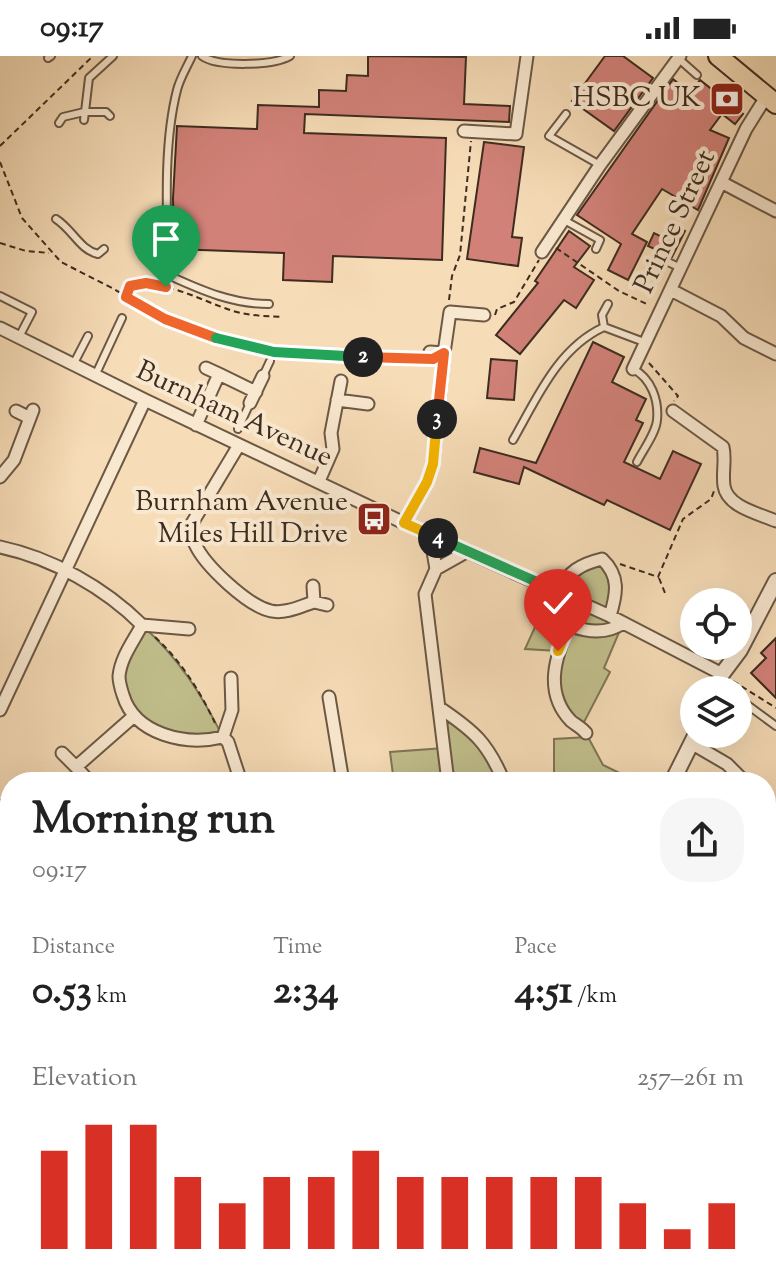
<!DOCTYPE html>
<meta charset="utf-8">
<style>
:root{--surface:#fff;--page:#f6f6f6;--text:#222;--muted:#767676;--accent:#d93025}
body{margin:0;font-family:"Sorts Mill Goudy",serif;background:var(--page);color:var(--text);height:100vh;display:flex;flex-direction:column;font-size:30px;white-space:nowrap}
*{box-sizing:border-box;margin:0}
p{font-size:26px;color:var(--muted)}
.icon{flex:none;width:44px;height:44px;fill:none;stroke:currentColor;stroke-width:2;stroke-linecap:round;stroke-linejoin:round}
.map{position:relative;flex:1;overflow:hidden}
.panel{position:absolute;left:0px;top:716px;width:776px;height:514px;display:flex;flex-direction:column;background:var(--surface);border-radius:32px 32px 0 0;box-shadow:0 8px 32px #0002}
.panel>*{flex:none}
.buttons{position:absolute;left:680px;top:532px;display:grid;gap:16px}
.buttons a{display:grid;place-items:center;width:72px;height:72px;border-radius:50%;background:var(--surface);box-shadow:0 8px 32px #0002;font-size:40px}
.pin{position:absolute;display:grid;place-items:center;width:68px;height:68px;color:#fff;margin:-82px -34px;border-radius:50% 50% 50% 0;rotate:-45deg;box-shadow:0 0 8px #0007}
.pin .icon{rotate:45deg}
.km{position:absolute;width:40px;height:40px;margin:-20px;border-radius:50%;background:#222;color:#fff;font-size:22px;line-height:40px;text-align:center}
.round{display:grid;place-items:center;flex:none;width:84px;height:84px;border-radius:32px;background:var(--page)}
.overview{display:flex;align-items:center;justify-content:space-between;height:136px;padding:0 32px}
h1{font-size:44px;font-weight:800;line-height:60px}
.stats{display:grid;grid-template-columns:repeat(3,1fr);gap:12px;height:136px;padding:8px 32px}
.stats div{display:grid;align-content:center}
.stats b{font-size:40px;font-weight:800}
.stats small{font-size:22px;font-weight:400}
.stats p{font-size:22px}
.chart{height:224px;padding:16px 32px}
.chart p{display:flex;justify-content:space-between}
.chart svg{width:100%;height:144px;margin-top:8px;stroke:var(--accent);stroke-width:6}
.status{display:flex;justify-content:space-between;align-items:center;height:56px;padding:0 40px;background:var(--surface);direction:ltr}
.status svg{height:22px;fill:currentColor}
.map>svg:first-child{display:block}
.green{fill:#c1bf8c;stroke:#7f7656;stroke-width:2}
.building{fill:#d18178;stroke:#3d2c1f;stroke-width:2}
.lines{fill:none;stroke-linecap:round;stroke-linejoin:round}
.service-casing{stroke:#6b5845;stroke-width:10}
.minor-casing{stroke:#6b5845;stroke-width:15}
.tertiary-casing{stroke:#6b5845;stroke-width:18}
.trunk-casing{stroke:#3d2c1f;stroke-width:22}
.path{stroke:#3d2c1f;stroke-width:2;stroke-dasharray:6 4;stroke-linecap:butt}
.service{stroke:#f9e8d0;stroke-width:6}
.minor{stroke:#f9e8d0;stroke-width:11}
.tertiary{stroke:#f9e8d0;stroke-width:14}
.trunk{stroke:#f6dcb7;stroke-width:18}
.split-1-casing{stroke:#fff;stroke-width:16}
.split-2-casing{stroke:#fff;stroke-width:16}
.split-3-casing{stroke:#fff;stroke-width:16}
.split-4-casing{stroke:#fff;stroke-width:16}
.split-5-casing{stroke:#fff;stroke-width:16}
.split-6-casing{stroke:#fff;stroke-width:16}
.split-1{stroke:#f0652b;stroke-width:10}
.split-2{stroke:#22a559;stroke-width:10}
.split-3{stroke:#f0652b;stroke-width:10}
.split-4{stroke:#f5b400;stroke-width:10}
.split-5{stroke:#22a559;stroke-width:10}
.split-6{stroke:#f5b400;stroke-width:10}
.labels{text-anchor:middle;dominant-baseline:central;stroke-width:8;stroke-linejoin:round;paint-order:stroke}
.poi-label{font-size:28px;fill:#3d2c1f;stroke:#f9e8d0;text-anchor:end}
.street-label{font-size:28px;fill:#3d2c1f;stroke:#f9e8d0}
</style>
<div class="status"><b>09:17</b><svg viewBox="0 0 49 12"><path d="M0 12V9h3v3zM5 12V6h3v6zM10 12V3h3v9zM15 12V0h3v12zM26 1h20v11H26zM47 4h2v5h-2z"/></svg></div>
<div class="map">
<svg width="776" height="1229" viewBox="0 0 776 1229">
<rect width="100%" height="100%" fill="#f6dcb7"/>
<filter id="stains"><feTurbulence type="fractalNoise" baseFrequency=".0025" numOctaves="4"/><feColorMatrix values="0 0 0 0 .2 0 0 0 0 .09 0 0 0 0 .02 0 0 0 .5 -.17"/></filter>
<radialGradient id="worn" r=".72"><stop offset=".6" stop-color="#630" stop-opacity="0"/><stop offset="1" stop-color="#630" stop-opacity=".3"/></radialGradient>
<path class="green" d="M 591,505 L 612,512 L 610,560 L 623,567 L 604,612 L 610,616 L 581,672 L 557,641 L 558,595 L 525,593 L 545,549 L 539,534 L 558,535 Z
M 142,569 C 180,604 200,636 223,681 L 168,681 L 125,646 L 123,602 Z
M 440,652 L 468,671 L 504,726 L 394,726 L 390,696 L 444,692 Z
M 588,681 L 603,709 L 638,726 L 554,726 L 554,683 Z"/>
<path class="building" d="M 368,0 L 466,1 L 464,48 L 510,50 L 509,66 L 305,58 L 304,77 L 446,82 L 442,204 L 333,200 L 332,226 L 283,224 L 284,197 L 174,193 L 173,142 L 177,70 L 257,73 L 258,49 L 319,51 L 319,34 L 346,35 L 347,19 L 368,20 Z
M 605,0 L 623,0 L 653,22 L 614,75 L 572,45 Z
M 673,23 L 690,37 L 700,24 L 743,58 L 735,68 L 722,58 L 710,74 L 729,82 L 698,154 L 662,133 L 632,178 L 647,186 L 628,224 L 608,214 L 621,188 L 577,159 Z
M 484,86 L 524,91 L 512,181 L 522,182 L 518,210 L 467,203 Z
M 670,168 L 685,175 L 672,201 L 648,190 L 654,177 L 664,182 Z
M 569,175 L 590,190 L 574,211 L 594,224 L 576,252 L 564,244 L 520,298 L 496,279 L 538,227 L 535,225 Z
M 593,286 L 624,301 L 612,326 L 646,343 L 636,364 L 643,367 L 624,406 L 660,423 L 673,395 L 701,408 L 670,474 L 607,444 L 604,449 L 524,411 L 519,428 L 474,416 L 480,392 L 536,407 Z
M 491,303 L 517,305 L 514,344 L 487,342 Z
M 776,582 L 776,642 L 751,617 L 766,602 L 761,597 Z"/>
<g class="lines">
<g class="service-casing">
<path id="service" d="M 192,0 C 187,11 180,22 177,34 C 163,89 167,156 168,213 L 170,220 C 203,235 233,248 269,248
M 202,0 C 217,11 273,10 290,0
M 48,2 L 51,0
M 679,3 L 697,19
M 566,58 L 549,80 L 600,109
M 84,64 L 89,22 L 113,0
M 59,67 L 63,61 L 84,56 L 106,56 L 110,60
M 56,163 C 73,174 80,194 98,198 L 104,193
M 564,164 L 600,184 L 596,193
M 642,226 L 657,201 L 681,212
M 0,240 L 32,256 L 19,281
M 604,271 L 602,259 L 608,248
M 73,309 L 88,280
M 633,313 C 651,322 659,344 657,364 C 656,377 643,394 637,406
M 95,320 L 122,262
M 263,320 L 270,305
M 238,373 L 250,347
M 513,384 C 537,342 558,292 604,271 L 644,286
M 723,621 L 728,634
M 738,642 L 776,670"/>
</g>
<g class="minor-casing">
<path id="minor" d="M 464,75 L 516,78 L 527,0
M 721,126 L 776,155
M 542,196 L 600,109 L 680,0
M 671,234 L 721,260 L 744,282 L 776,298
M 0,272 L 145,344 L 404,467 L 610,560 L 722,618
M 430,296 L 444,297 L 450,256 L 484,259
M 206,312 L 219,318
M 633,313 L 746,73 L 766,41
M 337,344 L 368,348
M 250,347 L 263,320
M 16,355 L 30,362
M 673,355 L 723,391 C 726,404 722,416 724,430 C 727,451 760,458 776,465
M 196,369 L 219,318 L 256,336
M 239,389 L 191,469 C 192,475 192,483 195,488 C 205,510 248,550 271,555 C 286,558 301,550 314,546 L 313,530
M 0,421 L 14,404 L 33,354
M 319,425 L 333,393 L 331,377 L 341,325
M 404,467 L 427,426 L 433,408 L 444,297
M 430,478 L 436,513 L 425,538 L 448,726
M 0,491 C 52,502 105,532 142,569 C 133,586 121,601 119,620 C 119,627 121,633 123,639 C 135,679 186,690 223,681 L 228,686 L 241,726
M 436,513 L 468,495
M 537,526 C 539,537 543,548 550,556 C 567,574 602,582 623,567
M 558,535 C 568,516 581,508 602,503 C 620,520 617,537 610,560
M 314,546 L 327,549
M 569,568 C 556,600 543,636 571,665 C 576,669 582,672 586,677
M 142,569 L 189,573
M 329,641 L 343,726
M 440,652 C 474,675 488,687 504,726
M 0,654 L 145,344
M 223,681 L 232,654 L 231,622
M 691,687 L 727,708 L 745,726
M 62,697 L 76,711 L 134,660
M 76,711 L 89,725
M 0,750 L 10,765
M 0,886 L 10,876
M 0,901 L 10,912
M 0,1208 L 10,1198
M 0,1209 L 16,1229
M 392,1220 L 395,1225
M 458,1220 L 481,1229
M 174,1229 C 203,1224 225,1221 253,1229
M 506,1229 L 510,1220"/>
</g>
<g class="tertiary-casing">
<path id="tertiary" d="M 717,634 L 722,618 L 740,594 L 776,525
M 672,726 L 696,678
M 449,1229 L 451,1220"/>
</g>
<g class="trunk-casing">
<path id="trunk" d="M 718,0 L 776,48"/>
</g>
<path class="path" d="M 0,90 L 93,0
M 0,106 L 22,162 L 61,206 L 112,232 L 165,263 L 236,288 L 274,296 L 424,303
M 0,187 L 26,195 L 49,197
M 556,192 L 619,235 L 649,249
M 126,241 L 130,230 C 166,223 199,244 233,255 C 250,260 266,260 283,261
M 449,244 L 452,220 L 460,199 L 471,85
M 495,259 L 497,253 L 514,246 L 539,204
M 649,307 L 678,340 L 674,345
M 620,508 L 658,521 L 683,463 L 711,443 L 714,435
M 659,522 L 665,537
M 155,581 C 181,605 200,635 215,667
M 733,625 L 776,652
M 46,1220 L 54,1229
M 596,1220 L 606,1229
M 344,1229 L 347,1220
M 555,1229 L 559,1220"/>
<use href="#service" class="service"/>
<use href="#minor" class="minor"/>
<use href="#tertiary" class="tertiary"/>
<use href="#trunk" class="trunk"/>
</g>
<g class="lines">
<g class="split-1-casing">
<path id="split-1" d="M 166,231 L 146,227 L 130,230 L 126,241 L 165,263 L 216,282"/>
</g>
<g class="split-2-casing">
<path id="split-2" d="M 216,282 L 274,296 L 363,301"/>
</g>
<g class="split-3-casing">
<path id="split-3" d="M 363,301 L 433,303 L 444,297 L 437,363"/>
</g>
<g class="split-4-casing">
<path id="split-4" d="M 437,363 L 433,408 L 427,426 L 404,467 L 438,482"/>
</g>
<g class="split-5-casing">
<path id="split-5" d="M 438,482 L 537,526 L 545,549 L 555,560"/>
</g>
<g class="split-6-casing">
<path id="split-6" d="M 555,560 L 569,568 L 558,595"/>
</g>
<use href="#split-1" class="split-1"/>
<use href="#split-2" class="split-2"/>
<use href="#split-3" class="split-3"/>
<use href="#split-4" class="split-4"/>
<use href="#split-5" class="split-5"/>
<use href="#split-6" class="split-6"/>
</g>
<defs>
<g id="bank-square" transform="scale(1.8)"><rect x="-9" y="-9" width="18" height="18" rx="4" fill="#8f2418" stroke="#f9e8d0"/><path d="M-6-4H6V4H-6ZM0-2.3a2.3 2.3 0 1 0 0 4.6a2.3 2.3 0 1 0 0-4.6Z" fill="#fff"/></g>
<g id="bus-square" transform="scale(1.8)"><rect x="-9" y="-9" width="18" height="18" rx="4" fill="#8f2418" stroke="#f9e8d0"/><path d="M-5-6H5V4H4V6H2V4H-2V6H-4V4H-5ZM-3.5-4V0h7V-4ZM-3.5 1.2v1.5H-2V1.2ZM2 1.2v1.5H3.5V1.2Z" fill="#fff"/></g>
</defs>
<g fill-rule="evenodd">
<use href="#bank-square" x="727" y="43"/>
<use href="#bus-square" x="374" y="463"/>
</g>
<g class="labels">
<g class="poi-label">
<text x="701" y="43">HSBC UK</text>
<text x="348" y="447">Burnham Avenue<tspan x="348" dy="32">Miles Hill Drive</tspan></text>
</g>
<g class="street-label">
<text transform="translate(676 166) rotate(-65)">Prince Street</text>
<text transform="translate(234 359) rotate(25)">Burnham Avenue</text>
</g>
</g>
<rect width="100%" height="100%" filter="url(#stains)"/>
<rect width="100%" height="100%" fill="url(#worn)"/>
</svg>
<div class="buttons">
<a><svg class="icon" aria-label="locate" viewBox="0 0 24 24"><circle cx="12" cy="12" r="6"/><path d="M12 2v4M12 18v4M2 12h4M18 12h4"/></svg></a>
<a><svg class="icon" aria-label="layers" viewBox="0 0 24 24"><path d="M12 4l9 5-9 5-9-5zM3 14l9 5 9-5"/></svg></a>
</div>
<div class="pin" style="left:166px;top:231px;background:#1e9e55"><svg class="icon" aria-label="arrive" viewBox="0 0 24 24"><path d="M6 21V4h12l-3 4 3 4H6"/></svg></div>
<div class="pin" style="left:558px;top:595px;background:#d93025"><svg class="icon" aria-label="check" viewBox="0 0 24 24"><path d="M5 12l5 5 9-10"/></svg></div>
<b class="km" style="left:363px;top:301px">2</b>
<b class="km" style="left:437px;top:363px">3</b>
<b class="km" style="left:438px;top:482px">4</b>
<section class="panel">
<div class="overview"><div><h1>Morning run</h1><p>09:17</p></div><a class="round"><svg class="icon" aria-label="share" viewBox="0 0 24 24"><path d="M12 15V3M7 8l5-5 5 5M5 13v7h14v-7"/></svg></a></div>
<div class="stats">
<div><p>Distance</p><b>0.53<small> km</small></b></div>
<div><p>Time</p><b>2:34</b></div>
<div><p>Pace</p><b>4:51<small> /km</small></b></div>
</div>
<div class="chart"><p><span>Elevation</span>257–261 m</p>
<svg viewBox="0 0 160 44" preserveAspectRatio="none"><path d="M5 44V14M15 44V6M25 44V6M35 44V22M45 44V30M55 44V22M65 44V22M75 44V14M85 44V22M95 44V22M105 44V22M115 44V22M125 44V22M135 44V30M145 44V38M155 44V30"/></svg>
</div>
</section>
</div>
